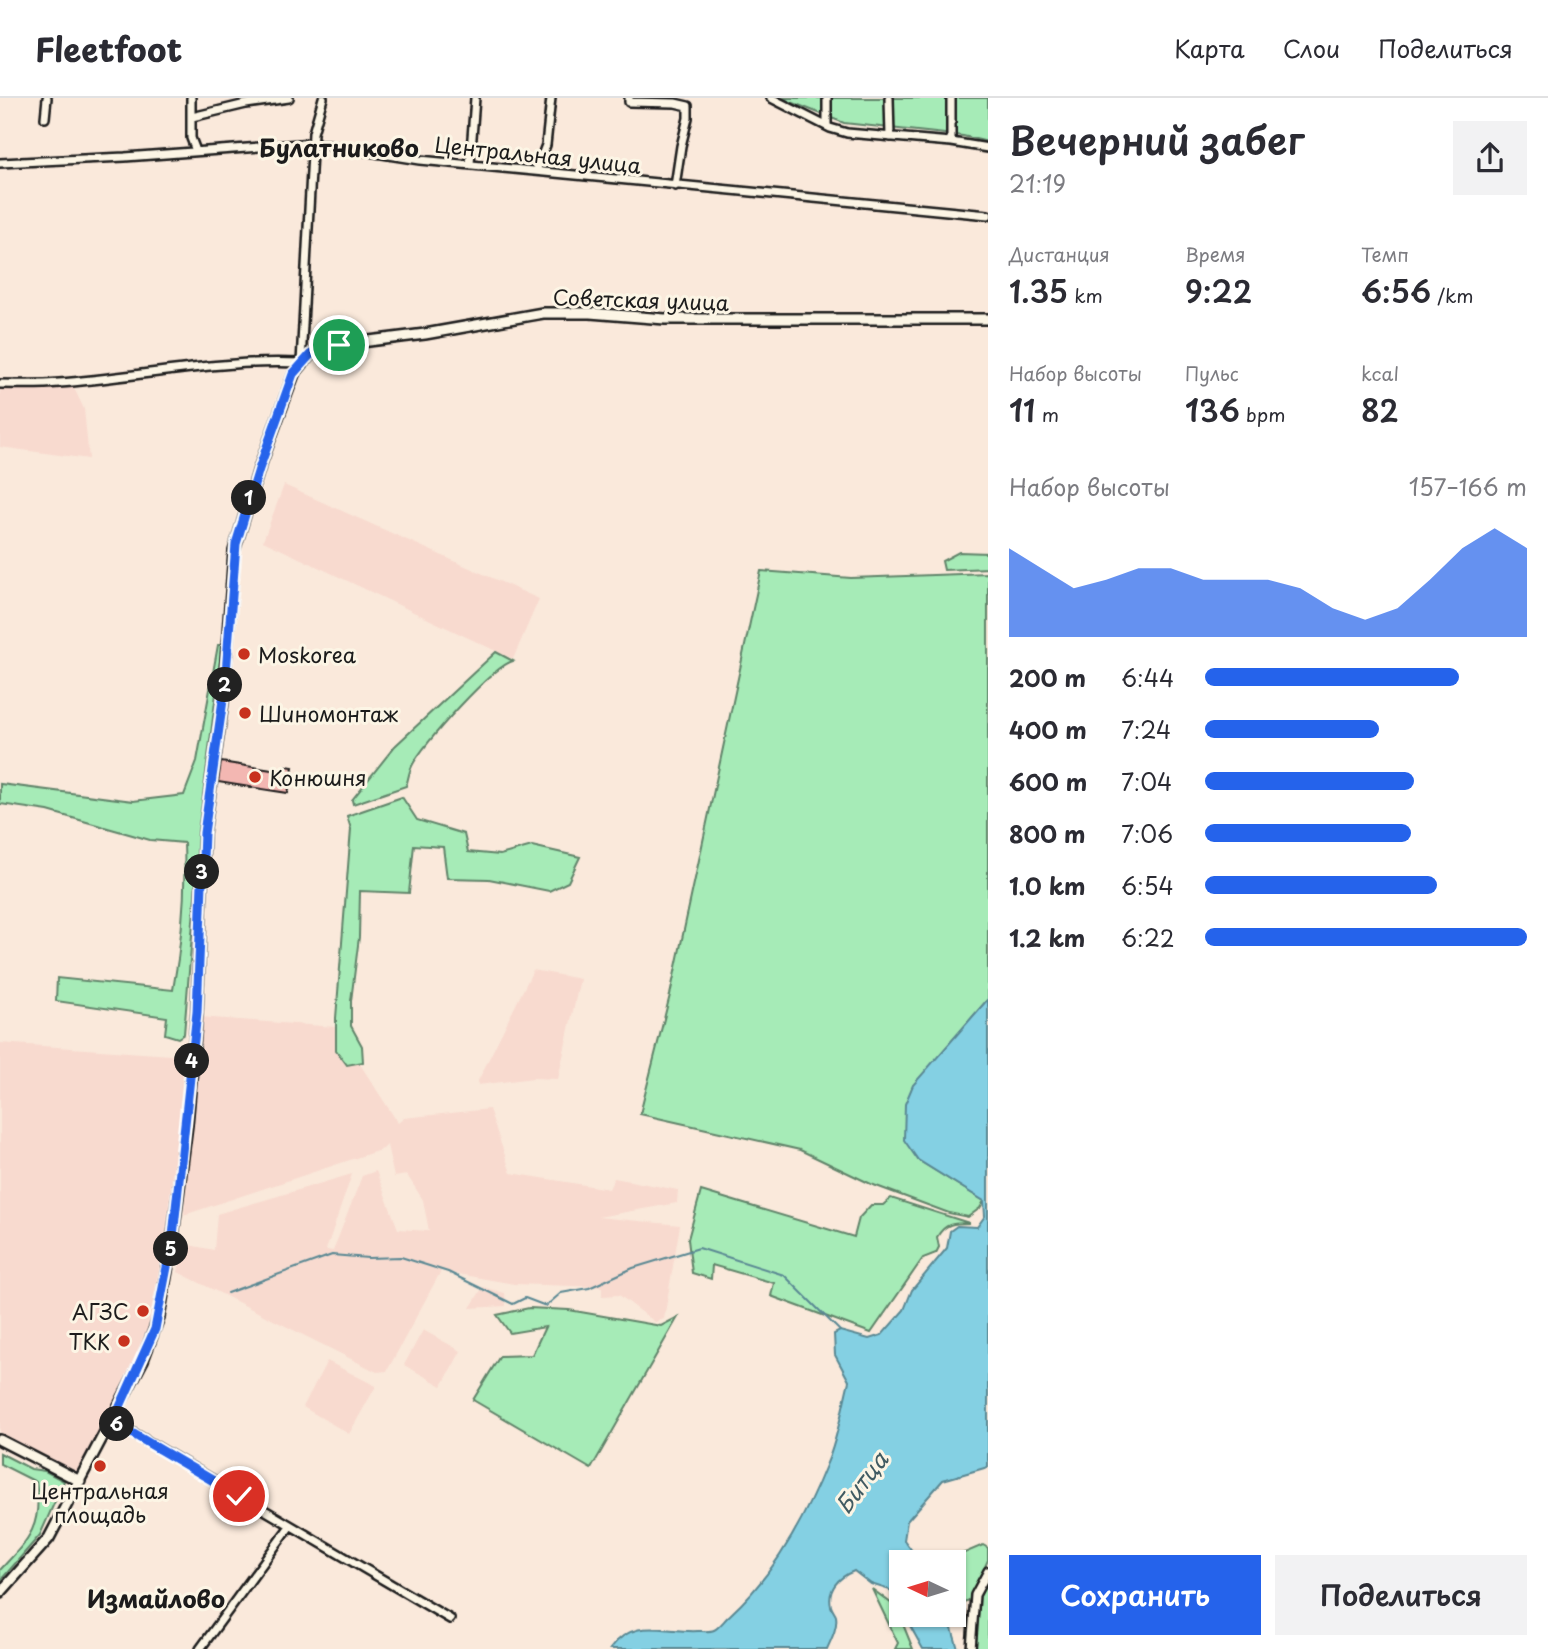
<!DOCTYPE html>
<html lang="ru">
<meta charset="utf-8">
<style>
:root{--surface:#fff;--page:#f2f2f3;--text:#2b2b33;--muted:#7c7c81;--line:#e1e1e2;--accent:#2563eb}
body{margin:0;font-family:"Playpen Sans",sans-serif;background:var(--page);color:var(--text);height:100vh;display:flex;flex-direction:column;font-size:26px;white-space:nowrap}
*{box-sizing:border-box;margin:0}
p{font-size:23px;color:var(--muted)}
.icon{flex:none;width:38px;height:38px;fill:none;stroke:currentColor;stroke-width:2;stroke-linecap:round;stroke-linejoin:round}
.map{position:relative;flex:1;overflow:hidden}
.sheet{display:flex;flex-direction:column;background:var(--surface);width:560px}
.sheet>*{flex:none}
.needle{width:46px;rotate:274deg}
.buttons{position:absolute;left:889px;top:1452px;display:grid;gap:14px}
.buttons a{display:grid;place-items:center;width:77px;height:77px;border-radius:0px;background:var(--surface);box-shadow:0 2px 5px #0004;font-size:35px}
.pin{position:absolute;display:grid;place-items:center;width:60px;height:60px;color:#fff;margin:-30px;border:4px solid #fff;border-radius:50%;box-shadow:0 2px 7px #0007}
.km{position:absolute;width:35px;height:35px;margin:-18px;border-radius:50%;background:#222;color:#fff;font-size:19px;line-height:35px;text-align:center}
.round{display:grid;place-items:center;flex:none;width:74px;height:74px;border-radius:0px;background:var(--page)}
.headline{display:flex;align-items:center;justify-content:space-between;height:119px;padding:0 21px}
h1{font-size:38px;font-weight:600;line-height:52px}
.metrics{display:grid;grid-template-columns:repeat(3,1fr);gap:10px;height:119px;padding:7px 21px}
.metrics div{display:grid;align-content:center}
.metrics b{font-size:30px;font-weight:600}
.metrics small{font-size:19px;font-weight:400}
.metrics p{font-size:19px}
.chart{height:196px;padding:14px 21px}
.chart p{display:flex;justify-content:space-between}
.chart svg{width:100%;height:126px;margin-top:7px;fill:var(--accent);opacity:.7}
.button{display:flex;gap:14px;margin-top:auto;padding:14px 21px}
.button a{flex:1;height:80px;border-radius:0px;background:var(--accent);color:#fff;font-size:28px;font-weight:600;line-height:80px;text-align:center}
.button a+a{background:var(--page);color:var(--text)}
ul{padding:0 21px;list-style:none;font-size:23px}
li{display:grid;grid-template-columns:112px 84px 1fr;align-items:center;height:52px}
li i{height:18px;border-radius:9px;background:var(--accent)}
header{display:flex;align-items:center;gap:42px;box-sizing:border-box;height:98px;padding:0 35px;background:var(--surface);border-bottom:2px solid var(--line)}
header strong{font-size:33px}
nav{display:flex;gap:38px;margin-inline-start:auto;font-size:24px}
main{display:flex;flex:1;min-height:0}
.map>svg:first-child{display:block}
.built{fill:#f8dacf}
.green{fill:#a6ebb7;stroke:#61846a;stroke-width:2}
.water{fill:#84d0e3;stroke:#5a8893;stroke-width:2}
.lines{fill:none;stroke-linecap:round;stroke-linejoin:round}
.stream{stroke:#5a8893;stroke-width:2}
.building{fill:#f3b7b2;stroke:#1c1c1c;stroke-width:2}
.minor-casing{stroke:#1c1c1c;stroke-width:12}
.tertiary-casing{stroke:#1c1c1c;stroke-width:14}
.minor{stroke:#fcf5e5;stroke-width:7}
.tertiary{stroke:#fcf5e5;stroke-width:9}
.route-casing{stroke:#fff;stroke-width:14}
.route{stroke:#2563eb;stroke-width:9}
.poi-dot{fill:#c8321e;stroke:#fcf5e5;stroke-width:2.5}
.labels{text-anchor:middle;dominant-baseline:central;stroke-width:6;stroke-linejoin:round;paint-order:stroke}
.street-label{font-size:21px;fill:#1c1c1c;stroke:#fcf5e5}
.poi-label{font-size:21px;fill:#1c1c1c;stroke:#fcf5e5;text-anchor:start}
.water-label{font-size:23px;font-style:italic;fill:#405b62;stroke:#fcf5e5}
.quarter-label{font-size:24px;font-weight:bold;fill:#1c1c1c;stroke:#fcf5e5}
</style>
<header>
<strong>Fleetfoot</strong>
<nav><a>Карта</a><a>Слои</a><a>Поделиться</a></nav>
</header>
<main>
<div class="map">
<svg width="988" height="1551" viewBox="0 0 988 1551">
<rect width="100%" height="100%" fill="#fae9db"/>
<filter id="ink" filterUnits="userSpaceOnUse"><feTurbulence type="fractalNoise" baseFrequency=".0143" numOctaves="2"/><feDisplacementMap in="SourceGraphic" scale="14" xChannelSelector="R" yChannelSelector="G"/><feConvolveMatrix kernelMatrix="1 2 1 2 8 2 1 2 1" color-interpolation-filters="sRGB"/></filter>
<g filter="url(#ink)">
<path class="built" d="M 73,288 L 84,311 L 89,361 L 0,349 L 0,289 Z
M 284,387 L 539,501 L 513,561 L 263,443 Z
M 533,872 L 580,881 L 558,981 L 533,980 L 478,987 L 478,983 Z
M 199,919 L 336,929 L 398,1025 L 404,1020 L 489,1011 L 511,1075 L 609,1091 L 614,1080 L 678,1092 L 677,1105 L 598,1119 L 680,1127 L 664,1221 L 655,1224 L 619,1197 L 602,1198 L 602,1189 L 514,1186 L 441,1173 L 387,1273 L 377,1274 L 178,1174 L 184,1146 L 214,1152 L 217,1116 L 352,1076 L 326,1152 L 333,1153 L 362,1078 L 376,1073 L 398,1131 L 429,1133 L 423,1102 L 407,1077 L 394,1079 L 387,1047 L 383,1051 L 184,1117 Z
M 0,945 L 185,958 L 166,1158 L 151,1237 L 77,1376 L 0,1334 Z
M 483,1189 L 505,1195 L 506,1208 L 470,1210 Z
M 423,1232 L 461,1253 L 442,1288 L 404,1267 Z
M 327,1263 L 376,1288 L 349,1336 L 303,1309 Z"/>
<path class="green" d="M 781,0 L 988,0 L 988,44 L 963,38 L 844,25 Z
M 959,454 L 988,455 L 988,470 L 944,472 L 942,463 Z
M 761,473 L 851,480 L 988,475 L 988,901 L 913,988 L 918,1062 L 984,1103 L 980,1110 L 968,1119 L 949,1115 L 871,1086 L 800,1052 L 640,1016 L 670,897 Z
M 218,547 L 222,547 L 203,699 L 184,936 L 178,940 L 165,936 L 167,919 L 56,903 L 57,880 L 173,892 C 182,843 186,795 184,745 L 150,742 L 48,713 L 0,706 L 0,686 L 133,703 L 184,697 L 197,663 Z
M 496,554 L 513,563 C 493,568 422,647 412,668 C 409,674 408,682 406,688 L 353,706 L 352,702 L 395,648 Z
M 402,699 L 417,722 L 464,736 L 468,754 L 500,757 L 532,748 L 580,759 L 568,784 L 549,793 L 489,781 L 447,780 L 443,749 L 414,747 L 409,795 L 360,793 L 359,839 L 351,903 L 351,928 L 362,948 L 363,964 L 347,967 L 336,952 L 336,920 L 351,731 L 347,718 Z
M 701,1093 L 854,1139 L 859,1120 L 871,1107 L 883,1107 L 891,1100 L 969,1125 C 954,1125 945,1125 937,1139 L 939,1149 L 936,1155 L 923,1160 L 871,1235 L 771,1198 L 774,1185 L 712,1167 L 711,1181 L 692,1175 L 688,1141 Z
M 529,1210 L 569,1212 L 661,1228 L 678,1219 L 591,1371 L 473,1302 L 500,1258 L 532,1257 L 545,1229 L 510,1235 L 497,1217 Z
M 0,1355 L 31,1371 L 45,1373 L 64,1383 L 40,1437 L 0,1483 L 0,1472 C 28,1442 43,1429 36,1384 L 0,1366 Z
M 983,1447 L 988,1450 L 988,1462 L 970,1502 L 954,1507 L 954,1465 L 941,1465 Z
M 988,1470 L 988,1551 L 974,1551 L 977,1494 Z
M 872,1491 L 896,1509 L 913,1551 L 895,1551 L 898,1545 Z"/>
<path class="water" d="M 988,901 L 988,1369 L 943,1382 L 907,1423 L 904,1442 L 921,1465 L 901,1465 L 901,1512 L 890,1492 L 871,1486 L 854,1473 C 839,1479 827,1491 831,1508 C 832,1512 835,1515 836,1518 C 838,1529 831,1542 827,1551 L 610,1551 C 634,1518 665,1535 698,1533 C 703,1533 710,1534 714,1532 C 720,1529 725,1521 730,1517 C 774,1477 805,1420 827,1365 C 838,1340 842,1310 849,1283 L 835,1257 L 834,1236 L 840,1233 L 869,1241 L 882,1237 L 904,1212 L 912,1192 L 947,1150 L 950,1133 L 957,1128 L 977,1129 L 985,1118 L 984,1103 L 918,1062 L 904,1042 L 905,1006 L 913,987 Z
M 904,1517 L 948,1517 L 958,1551 L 923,1551 Z"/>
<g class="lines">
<path class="stream" d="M 227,1195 L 332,1157 L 368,1160 L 401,1159 L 448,1174 L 513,1206 L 525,1200 L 546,1208 L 561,1195 L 589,1190 L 633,1170 L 699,1150 L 784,1177 L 840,1233"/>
</g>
<path class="building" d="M 221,664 L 285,674 L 286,668 L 293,669 L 288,695 L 218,684 Z"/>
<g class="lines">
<g class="minor-casing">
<path id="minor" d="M 191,0 L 191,40 L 196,53
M 629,0 L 629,4 L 675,5 L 688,8 L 688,20 L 681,48 L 675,88
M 771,0 L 830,30 L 847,35 L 951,44 L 988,50
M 827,0 L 827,27
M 889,0 L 890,39
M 951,0 L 951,44
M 192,19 L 246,6 L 289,0
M 45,20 L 47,0
M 0,65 L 125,59 L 313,45 L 420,62 L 988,117
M 470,66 L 475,0
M 536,73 L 546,47 L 551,0
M 0,286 C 20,286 40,287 59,285 C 139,279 220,261 301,265 L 313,35 L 323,0
M 113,1323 L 450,1521
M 200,1551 L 290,1428
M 971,1551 L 975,1497 L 988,1473"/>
</g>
<g class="tertiary-casing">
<path id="tertiary" d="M 0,1342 L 80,1383
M 0,1495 L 49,1440 L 143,1262 L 159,1219 L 173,1138 L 187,1027 L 197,914 L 204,735 L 223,604 L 234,453 L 259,371 L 294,276 L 310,257 L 329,248 L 425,236 L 543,215 L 590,215 L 665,221 L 988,221"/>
</g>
<use href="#minor" class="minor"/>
<use href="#tertiary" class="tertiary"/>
</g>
</g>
<g class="lines" filter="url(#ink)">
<g class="route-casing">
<path id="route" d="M 239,1398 L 113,1324 L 155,1231 L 173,1138 L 197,914 L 204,735 L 225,588 L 236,446 L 259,371 L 293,276 L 310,257 L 322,250 L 339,247"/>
</g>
<use href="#route" class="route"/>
</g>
<g class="poi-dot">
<circle cx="244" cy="556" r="7"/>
<circle cx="245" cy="615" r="7"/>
<circle cx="255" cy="679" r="7"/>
<circle cx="143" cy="1213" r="7"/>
<circle cx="124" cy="1243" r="7"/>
<circle cx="100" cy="1368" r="7"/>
</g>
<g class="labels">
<g class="street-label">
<text transform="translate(538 56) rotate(6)">Центральная улица</text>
<text transform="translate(641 201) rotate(2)">Советская улица</text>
</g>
<g class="poi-label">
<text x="258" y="556">Moskorea</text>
<text x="259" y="615">Шиномонтаж</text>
<text x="269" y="679">Конюшня</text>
<text x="129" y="1213" text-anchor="end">АГЗС</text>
<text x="110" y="1243" text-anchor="end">ТКК</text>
<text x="100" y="1392" text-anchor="middle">Центральная<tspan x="100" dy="24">площадь</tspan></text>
</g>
<g class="water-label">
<text transform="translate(861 1384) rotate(-53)">Битца</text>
</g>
<g class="quarter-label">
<text x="339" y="49">Булатниково</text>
<text x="156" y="1500">Измайлово</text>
</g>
</g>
</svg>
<div class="buttons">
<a><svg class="needle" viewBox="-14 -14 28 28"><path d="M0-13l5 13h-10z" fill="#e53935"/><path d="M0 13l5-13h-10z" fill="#7c7c81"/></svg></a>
</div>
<div class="pin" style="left:339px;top:247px;background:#1e9e55"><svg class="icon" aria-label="arrive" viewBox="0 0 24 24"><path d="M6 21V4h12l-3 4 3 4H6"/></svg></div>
<div class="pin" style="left:239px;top:1398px;background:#d93025"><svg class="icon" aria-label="check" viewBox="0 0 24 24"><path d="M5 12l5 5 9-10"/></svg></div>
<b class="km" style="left:249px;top:400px">1</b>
<b class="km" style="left:225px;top:587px">2</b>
<b class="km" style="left:202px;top:774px">3</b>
<b class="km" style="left:192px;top:963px">4</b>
<b class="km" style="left:171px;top:1151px">5</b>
<b class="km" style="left:117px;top:1326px">6</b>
</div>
<section class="sheet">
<div class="headline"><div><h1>Вечерний забег</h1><p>21:19</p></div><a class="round"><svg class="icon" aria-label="share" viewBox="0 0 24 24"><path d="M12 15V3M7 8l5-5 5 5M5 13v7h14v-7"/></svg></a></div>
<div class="metrics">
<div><p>Дистанция</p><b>1.35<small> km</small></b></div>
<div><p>Время</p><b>9:22</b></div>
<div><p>Темп</p><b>6:56<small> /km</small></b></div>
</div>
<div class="metrics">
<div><p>Набор высоты</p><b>11<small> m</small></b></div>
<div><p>Пульс</p><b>136<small> bpm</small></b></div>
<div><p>kcal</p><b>82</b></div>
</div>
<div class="chart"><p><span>Набор высоты</span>157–166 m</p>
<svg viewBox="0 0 160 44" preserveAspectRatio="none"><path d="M0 44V13L10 20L20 27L30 24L40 20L50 20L60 24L70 24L80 24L90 27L100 34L110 38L120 34L130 24L140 13L150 6L160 13V44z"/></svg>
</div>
<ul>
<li><b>200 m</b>6:44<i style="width:79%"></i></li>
<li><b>400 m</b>7:24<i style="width:54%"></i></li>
<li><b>600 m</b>7:04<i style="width:65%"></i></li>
<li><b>800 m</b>7:06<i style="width:64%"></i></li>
<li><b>1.0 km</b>6:54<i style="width:72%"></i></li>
<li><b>1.2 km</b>6:22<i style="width:100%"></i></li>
</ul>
<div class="button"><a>Сохранить</a><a>Поделиться</a></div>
</section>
</main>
